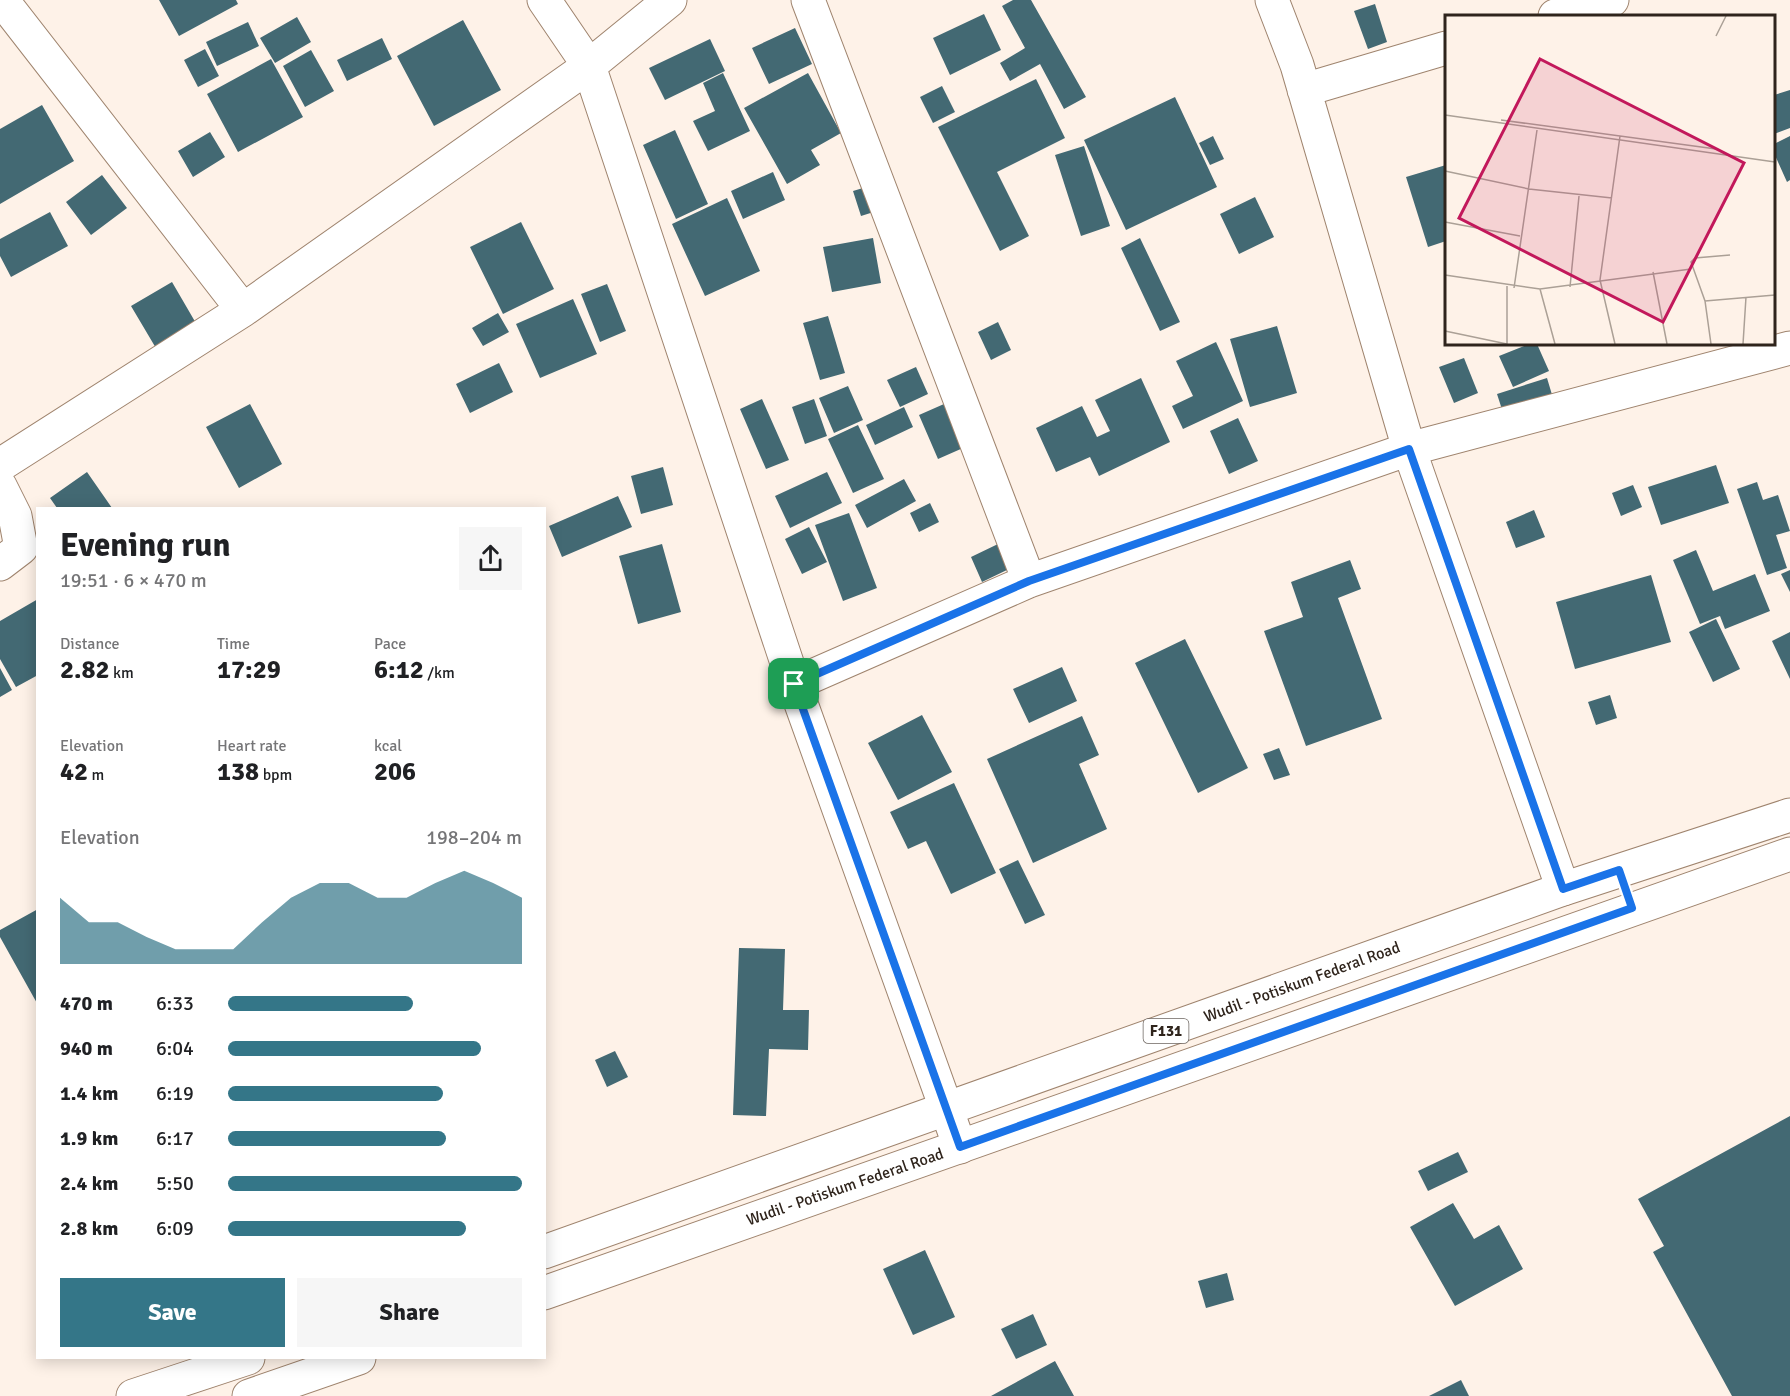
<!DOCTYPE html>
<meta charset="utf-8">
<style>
:root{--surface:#fff;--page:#f6f6f6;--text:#202124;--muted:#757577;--accent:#347688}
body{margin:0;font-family:Signika,sans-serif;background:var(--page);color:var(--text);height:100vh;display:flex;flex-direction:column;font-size:22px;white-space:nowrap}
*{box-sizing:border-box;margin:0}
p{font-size:20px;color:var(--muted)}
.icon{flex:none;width:33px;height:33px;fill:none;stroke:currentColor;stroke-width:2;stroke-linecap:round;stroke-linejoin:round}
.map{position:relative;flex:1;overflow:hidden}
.panel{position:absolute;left:36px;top:507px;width:510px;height:852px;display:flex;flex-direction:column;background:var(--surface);border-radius:0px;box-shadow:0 3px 15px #0003}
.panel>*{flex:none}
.pin{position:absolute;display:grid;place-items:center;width:51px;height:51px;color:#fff;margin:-26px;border-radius:12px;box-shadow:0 3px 9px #0006}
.round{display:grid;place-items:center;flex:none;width:63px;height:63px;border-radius:0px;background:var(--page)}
.head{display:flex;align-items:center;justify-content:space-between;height:102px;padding:0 24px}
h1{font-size:33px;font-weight:700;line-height:45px}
.figures{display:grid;grid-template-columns:repeat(3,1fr);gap:9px;height:102px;padding:6px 24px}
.figures div{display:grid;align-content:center}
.figures b{font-size:26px;font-weight:700}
.figures small{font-size:16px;font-weight:400}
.figures p{font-size:16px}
.chart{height:168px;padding:12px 24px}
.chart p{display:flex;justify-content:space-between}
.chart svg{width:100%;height:108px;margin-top:6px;fill:var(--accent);opacity:.7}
.button{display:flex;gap:12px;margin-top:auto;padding:12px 24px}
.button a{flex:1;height:69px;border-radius:0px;background:var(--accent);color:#fff;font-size:24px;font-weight:700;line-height:69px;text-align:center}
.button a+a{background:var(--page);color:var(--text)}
ul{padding:0 24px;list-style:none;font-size:20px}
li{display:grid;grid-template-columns:96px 72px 1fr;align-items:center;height:45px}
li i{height:15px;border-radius:8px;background:var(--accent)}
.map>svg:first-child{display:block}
.building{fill:#436973}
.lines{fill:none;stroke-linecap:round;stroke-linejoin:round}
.minor-casing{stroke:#9f846e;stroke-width:35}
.major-casing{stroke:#9f846e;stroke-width:35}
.minor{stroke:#fff;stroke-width:33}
.major{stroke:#fff;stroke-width:33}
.route-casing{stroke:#fff;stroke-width:12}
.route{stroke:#1a73e8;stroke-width:8}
.labels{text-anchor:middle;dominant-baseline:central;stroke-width:6;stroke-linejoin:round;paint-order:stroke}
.shield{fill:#fff;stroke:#6d6660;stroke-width:1.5}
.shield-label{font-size:15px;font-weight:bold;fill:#2f241c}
.street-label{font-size:16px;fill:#2f241c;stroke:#fff}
.inset-road{fill:none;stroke:#aba096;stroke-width:1.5}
.view{fill:#c2185b;fill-opacity:0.15;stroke:#c2185b;stroke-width:3}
.inset-edge{fill:none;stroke:#2f241c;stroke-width:3}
</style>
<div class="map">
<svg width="1790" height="1396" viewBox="0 0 1790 1396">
<rect width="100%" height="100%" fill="#fef2e8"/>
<path class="building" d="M 159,0 L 236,0 L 238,4 L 179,36 Z
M 1013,0 L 1031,0 L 1086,97 L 1064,109 L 1040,64 L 1010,81 L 1000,63 L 1025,48 L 1002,6 Z
M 1375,4 L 1387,42 L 1368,49 L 1354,11 Z
M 984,14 L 1001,50 L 950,75 L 933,38 Z
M 297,17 L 311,42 L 275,63 L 260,38 Z
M 463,20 L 501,90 L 434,126 L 397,56 Z
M 248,22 L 259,46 L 217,66 L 206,42 Z
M 795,28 L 812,64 L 769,84 L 752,48 Z
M 382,38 L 392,59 L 347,81 L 337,60 Z
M 710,39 L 725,71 L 665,100 L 649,68 Z
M 205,49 L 219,76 L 198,87 L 184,60 Z
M 311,50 L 334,91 L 305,107 L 283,66 Z
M 271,59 L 303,117 L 238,152 L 207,94 Z
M 723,73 L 750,131 L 708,151 L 693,121 L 715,111 L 703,83 Z
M 808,73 L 841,133 L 811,150 L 820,165 L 787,184 L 744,108 Z
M 1036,79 L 1065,138 L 997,172 L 1029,236 L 1000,251 L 938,127 Z
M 942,86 L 955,112 L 933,123 L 920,97 Z
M 1790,90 L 1790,128 L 1774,134 L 1774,95 Z
M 1175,97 L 1217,187 L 1126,230 L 1084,140 Z
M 42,105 L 74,161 L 0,204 L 0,129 Z
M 675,130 L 708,204 L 676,219 L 643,145 Z
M 210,132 L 225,157 L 193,177 L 178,151 Z
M 1213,136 L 1224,159 L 1210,165 L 1199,143 Z
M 1790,136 L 1790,180 L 1787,182 L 1774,153 L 1774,144 Z
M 1084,146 L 1110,226 L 1081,236 L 1055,155 Z
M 1446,165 L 1446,241 L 1428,247 L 1406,177 Z
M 773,172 L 785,200 L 743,219 L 731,191 Z
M 102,175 L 127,208 L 91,235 L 66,202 Z
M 873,185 L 880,210 L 861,216 L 853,191 Z
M 1255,197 L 1274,237 L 1239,254 L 1220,214 Z
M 727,198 L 760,271 L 705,296 L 672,224 Z
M 50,212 L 68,246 L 11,277 L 0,256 L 0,239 Z
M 521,222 L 554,289 L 503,314 L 470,247 Z
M 873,238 L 881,283 L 832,292 L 823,247 Z
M 1140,238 L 1180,322 L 1160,331 L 1121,248 Z
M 172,282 L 204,337 L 163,360 L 131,306 Z
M 607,284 L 626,331 L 600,342 L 581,294 Z
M 573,299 L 597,354 L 540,378 L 516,324 Z
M 498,313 L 509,332 L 483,346 L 472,328 Z
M 828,316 L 845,373 L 820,380 L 803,323 Z
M 998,322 L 1011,350 L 991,360 L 978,332 Z
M 1277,326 L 1297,393 L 1250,407 L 1230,339 Z
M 1216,342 L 1243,401 L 1183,429 L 1172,406 L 1193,396 L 1176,361 Z
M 1529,344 L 1537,344 L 1549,371 L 1513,387 L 1499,356 Z
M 1464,358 L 1478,393 L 1454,403 L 1439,367 Z
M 499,363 L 513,392 L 470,413 L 456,384 Z
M 916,367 L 928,394 L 900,407 L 887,380 Z
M 1141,378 L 1170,442 L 1099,476 L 1090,457 L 1056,472 L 1036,428 L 1082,406 L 1097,437 L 1110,431 L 1095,400 Z
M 1547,378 L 1556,408 L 1507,425 L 1497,394 Z
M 848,386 L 863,420 L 834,433 L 819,398 Z
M 762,399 L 789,460 L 766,469 L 740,409 Z
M 814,399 L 827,436 L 805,444 L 792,407 Z
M 250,404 L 282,464 L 239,488 L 206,427 Z
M 944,404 L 963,448 L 938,459 L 919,415 Z
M 904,407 L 913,427 L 875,445 L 866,425 Z
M 1238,418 L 1258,461 L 1229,474 L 1210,431 Z
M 858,425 L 884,479 L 853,493 L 828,439 Z
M 1716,465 L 1729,503 L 1661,525 L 1648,487 Z
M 663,467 L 673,505 L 641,514 L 631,476 Z
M 87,472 L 112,508 L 57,508 L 50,498 Z
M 827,472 L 842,503 L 790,528 L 775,496 Z
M 904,479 L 916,501 L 867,528 L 855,505 Z
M 1757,482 L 1763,500 L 1778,495 L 1790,531 L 1776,535 L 1787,568 L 1767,575 L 1737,489 Z
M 1633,485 L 1642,507 L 1621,516 L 1612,493 Z
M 618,496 L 632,527 L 562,557 L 549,526 Z
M 930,503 L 939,522 L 919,532 L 910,513 Z
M 1534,510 L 1545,537 L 1516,548 L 1506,522 Z
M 849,513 L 877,588 L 843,601 L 815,525 Z
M 809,527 L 827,562 L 802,574 L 785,539 Z
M 662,544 L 681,612 L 638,624 L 619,556 Z
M 998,544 L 1009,569 L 982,582 L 971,557 Z
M 1696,550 L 1713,591 L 1755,574 L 1770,611 L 1725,629 L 1720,616 L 1700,624 L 1673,560 Z
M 1350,560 L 1361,589 L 1338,598 L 1382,719 L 1306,746 L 1264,631 L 1303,617 L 1291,582 Z
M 1790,570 L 1790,592 L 1781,574 Z
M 1651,575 L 1671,642 L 1575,669 L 1556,602 Z
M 38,599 L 38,675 L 16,687 L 0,659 L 0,621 Z
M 1716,619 L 1740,669 L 1713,682 L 1689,632 Z
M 1790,632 L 1790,679 L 1772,641 Z
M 1185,639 L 1248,768 L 1198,793 L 1135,663 Z
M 1062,667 L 1077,701 L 1029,723 L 1013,689 Z
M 0,668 L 12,690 L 0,697 Z
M 1610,695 L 1617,718 L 1596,725 L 1588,702 Z
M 922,715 L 952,772 L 898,800 L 868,743 Z
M 1082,716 L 1099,755 L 1079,764 L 1107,829 L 1033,863 L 987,759 Z
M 1279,748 L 1290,775 L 1274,780 L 1263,754 Z
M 954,783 L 996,873 L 951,894 L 926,841 L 908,849 L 890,812 Z
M 1018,860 L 1045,915 L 1025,924 L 999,869 Z
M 38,909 L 38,1005 L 0,937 L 0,930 Z
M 739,948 L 785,949 L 783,1010 L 809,1010 L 808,1050 L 769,1049 L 766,1116 L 733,1115 Z
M 615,1051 L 628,1077 L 607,1087 L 595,1060 Z
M 1790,1116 L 1790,1396 L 1732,1396 L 1653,1252 L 1664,1246 L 1638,1199 Z
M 1458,1152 L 1468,1172 L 1428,1191 L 1418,1171 Z
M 1453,1203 L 1474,1239 L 1499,1225 L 1523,1269 L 1455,1306 L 1410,1227 Z
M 925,1250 L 955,1317 L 913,1335 L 883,1269 Z
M 1227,1273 L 1234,1300 L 1206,1308 L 1198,1281 Z
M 1033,1314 L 1047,1345 L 1016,1359 L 1001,1329 Z
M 1055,1361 L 1074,1396 L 991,1396 Z
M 1461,1380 L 1469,1396 L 1429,1396 Z"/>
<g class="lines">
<g class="minor-casing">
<path id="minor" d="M 2,0 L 243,310
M 544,0 L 589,66 L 794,684 L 960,1147
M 808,0 L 1029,581
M 1272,0 L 1297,65 L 1409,449 L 1563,889
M 1555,16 L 1612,0
M 1304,90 L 1446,48
M 0,465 L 243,310 L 589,66 L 670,0
M 0,486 L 15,516 L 21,548 L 0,564
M 794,684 L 1029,581 L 1409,449 L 1790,348"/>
</g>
<g class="major-casing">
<path id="major" d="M 544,1252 L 1563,889 L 1790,815
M 544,1293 L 1790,854
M 133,1396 L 248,1358
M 249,1396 L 359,1358"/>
</g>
<use href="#minor" class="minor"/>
<use href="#major" class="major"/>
</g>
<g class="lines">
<g class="route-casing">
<path id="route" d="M 1409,449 L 1563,889 L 1619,870 L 1632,908 L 960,1147 L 794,684 L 1029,581 Z"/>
</g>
<use href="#route" class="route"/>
</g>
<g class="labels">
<rect class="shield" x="1143.5" y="1019" width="45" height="24" rx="4.5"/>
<g class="shield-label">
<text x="1166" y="1031">F131</text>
</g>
<g class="street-label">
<text transform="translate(1302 982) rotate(-20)">Wudil - Potiskum Federal Road</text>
<text transform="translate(845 1187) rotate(-19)">Wudil - Potiskum Federal Road</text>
</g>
</g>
<g transform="translate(1445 15)">
<rect width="330" height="330" fill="#fef2e8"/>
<path class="inset-road" d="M 271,21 L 281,1M 0,100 L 330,147M 56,105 L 271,134M 0,156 L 84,174 L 167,183M 0,207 L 75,221M 208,257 L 222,329M 0,260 L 95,274 L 246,254M 62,271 L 62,329M 125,272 L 134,181M 69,273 L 92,115M 95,274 L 110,329M 260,286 L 330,280M 0,316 L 62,329M 170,329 L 155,265 L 175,121M 266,329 L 260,286 L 246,247 L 250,243 L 285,240M 298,329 L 301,282"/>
<path class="view" d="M 95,44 L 299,148 L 218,307 L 14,203 Z"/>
<rect width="330" height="330" class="inset-edge"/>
</g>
</svg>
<div class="pin" style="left:794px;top:684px;background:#1e9e55"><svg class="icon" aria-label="arrive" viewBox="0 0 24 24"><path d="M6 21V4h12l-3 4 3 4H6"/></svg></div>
<section class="panel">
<div class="head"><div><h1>Evening run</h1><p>19:51 · 6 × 470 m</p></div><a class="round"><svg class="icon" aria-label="share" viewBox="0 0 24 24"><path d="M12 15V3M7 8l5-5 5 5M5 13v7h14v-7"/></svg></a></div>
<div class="figures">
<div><p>Distance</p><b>2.82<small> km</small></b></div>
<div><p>Time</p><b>17:29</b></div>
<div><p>Pace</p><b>6:12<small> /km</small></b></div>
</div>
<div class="figures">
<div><p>Elevation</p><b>42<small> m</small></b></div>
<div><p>Heart rate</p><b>138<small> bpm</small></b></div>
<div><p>kcal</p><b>206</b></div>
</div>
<div class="chart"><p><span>Elevation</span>198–204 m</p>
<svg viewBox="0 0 160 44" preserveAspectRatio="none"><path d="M0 44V17L10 27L20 27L30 33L40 38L50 38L60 38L70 27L80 17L90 11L100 11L110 17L120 17L130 11L140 6L150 11L160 17V44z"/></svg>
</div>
<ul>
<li><b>470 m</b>6:33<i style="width:63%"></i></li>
<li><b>940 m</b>6:04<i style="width:86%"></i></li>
<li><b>1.4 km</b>6:19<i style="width:73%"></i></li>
<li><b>1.9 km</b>6:17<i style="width:74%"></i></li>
<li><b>2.4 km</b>5:50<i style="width:100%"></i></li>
<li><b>2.8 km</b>6:09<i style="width:81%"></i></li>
</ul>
<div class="button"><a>Save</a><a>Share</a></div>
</section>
</div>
